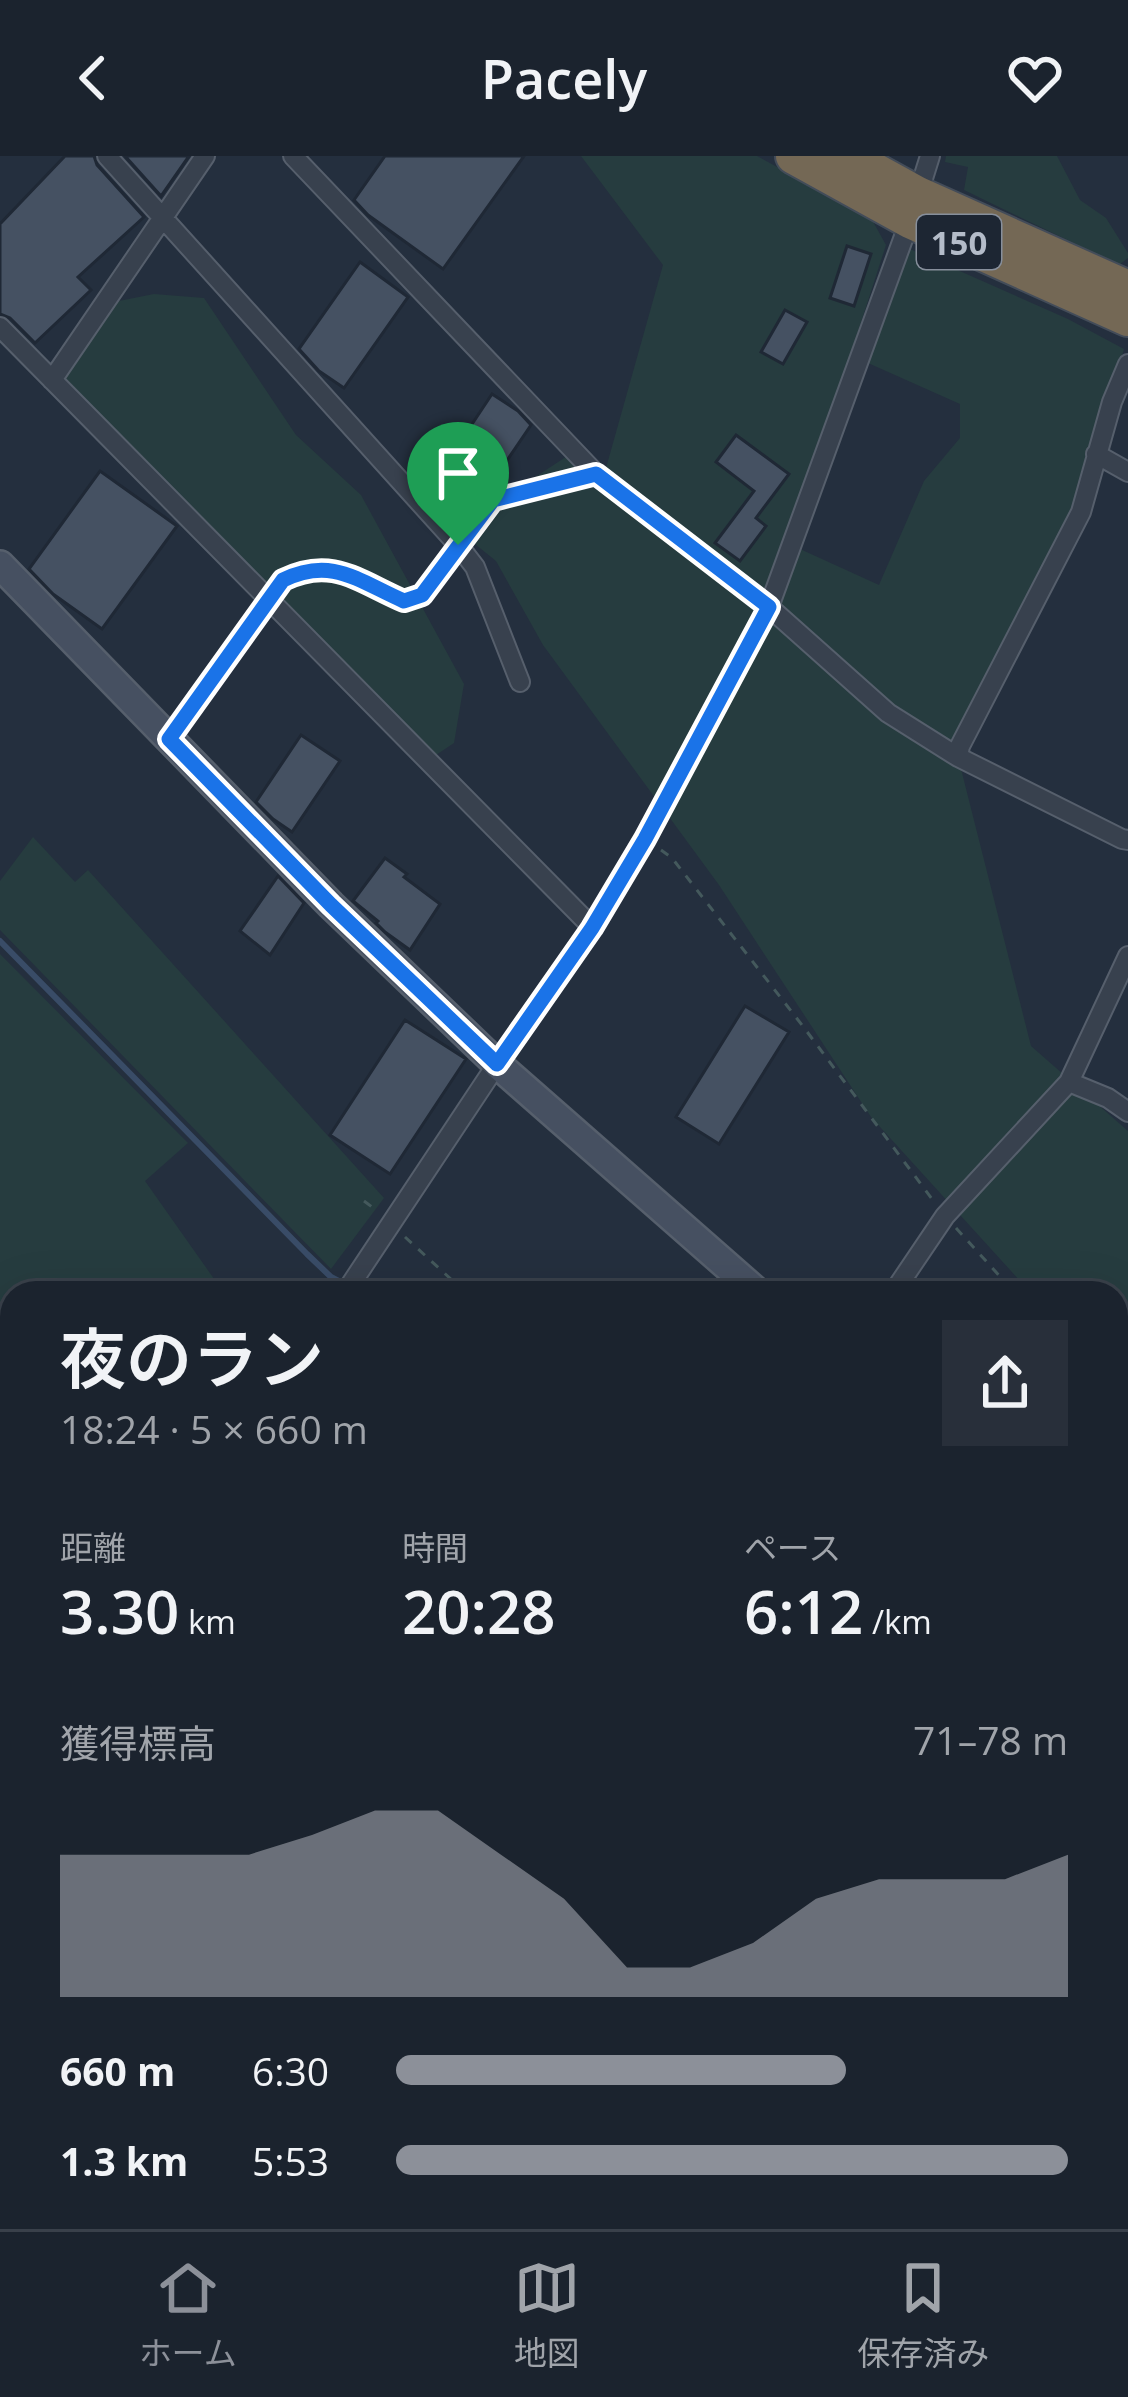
<!DOCTYPE html>
<html lang="ja">
<meta charset="utf-8">
<style>
:root{--surface:#1b232e;--page:#282f3a;--text:#f1f3f6;--muted:#a0a4aa;--line:#39404a;--accent:#8c9099}
body{margin:0;font-family:"Open Sans","Noto Sans JP",sans-serif;background:var(--page);color:var(--text);height:100vh;display:flex;flex-direction:column;font-size:45px;white-space:nowrap}
*{box-sizing:border-box;margin:0}
p{font-size:39px;color:var(--muted)}
.icon{flex:none;width:66px;height:66px;fill:none;stroke:currentColor;stroke-width:2;stroke-linecap:round;stroke-linejoin:round}
.map{position:relative;flex:1;overflow:hidden}
.sheet{position:absolute;left:0px;top:1125px;width:1128px;height:948px;display:flex;flex-direction:column;background:var(--surface);border-radius:36px 36px 0 0;box-shadow:0 12px 48px #0002,0 0 0 3px var(--line)}
.sheet>*{flex:none}
.pin{position:absolute;display:grid;place-items:center;width:102px;height:102px;color:#fff;margin:-123px -51px;border-radius:50% 50% 50% 0;rotate:-45deg;box-shadow:0 0 12px #0007}
.pin .icon{rotate:45deg}
.round{display:grid;place-items:center;flex:none;width:126px;height:126px;border-radius:0px;background:var(--page)}
.summary{display:flex;align-items:center;justify-content:space-between;height:204px;padding:0 60px}
h1{font-size:66px;font-weight:600;line-height:90px}
.stats{display:grid;grid-template-columns:repeat(3,1fr);gap:18px;height:204px;padding:12px 60px}
.stats div{display:grid;align-content:center}
.stats b{font-size:60px;font-weight:600}
.stats small{font-size:33px;font-weight:400}
.stats p{font-size:33px}
.chart{height:336px;padding:24px 60px}
.chart p{display:flex;justify-content:space-between}
.chart svg{width:100%;height:216px;margin-top:12px;fill:var(--accent);opacity:.7}
ul{padding:0 60px;list-style:none;font-size:39px}
li{display:grid;grid-template-columns:192px 144px 1fr;align-items:center;height:90px}
li i{height:30px;border-radius:15px;background:var(--accent)}
header{display:flex;justify-content:space-between;align-items:center;height:156px;padding:0 60px;background:var(--surface);font-size:54px;font-weight:600}
.dock{display:flex;justify-content:space-around;align-items:center;height:168px;border-top:3px solid var(--line);background:var(--surface);font-size:33px;color:var(--muted)}
.dock a{display:grid;justify-items:center;gap:6px}
.dock .active{color:var(--accent)}
.map>svg:first-child{display:block}
.green{fill:#263c3f}
.lines{fill:none;stroke-linecap:round;stroke-linejoin:round}
.stream{stroke:#394c67;stroke-width:6}
.building{fill:#455162;stroke:#1f2835;stroke-width:3}
.street-casing{stroke:#565f6c;stroke-width:22}
.secondary-casing{stroke:#565f6c;stroke-width:32}
.highway-casing{stroke:#434c59;stroke-width:40}
.path{stroke:#44595c;stroke-width:3;stroke-dasharray:9 9;stroke-linecap:butt}
.street{stroke:#38414e;stroke-width:18}
.secondary{stroke:#465061;stroke-width:27}
.highway{stroke:#746855;stroke-width:36}
.route-casing{stroke:#fff;stroke-width:24}
.route{stroke:#1a73e8;stroke-width:15}
.labels{text-anchor:middle;dominant-baseline:central;stroke-width:9;stroke-linejoin:round;paint-order:stroke}
.shield{fill:#1d2633;stroke:#878f9c;stroke-width:3}
.shield-label{font-size:33px;font-weight:bold;fill:#b4bcc9}
</style>
<header><svg class="icon" aria-label="back" viewBox="0 0 24 24"><path d="M15 5l-7 7 7 7"/></svg>Pacely<svg class="icon" aria-label="heart" viewBox="0 0 24 24"><path d="M12 20l-8-8c-3-5 5-10 8-4 3-6 11-1 8 4z"/></svg></header>
<div class="map">
<svg width="1128" height="2073" viewBox="0 0 1128 2073">
<rect width="100%" height="100%" fill="#242f3e"/>
<path class="green" d="M 581,0 L 757,0 L 871,62 L 886,89 L 823,284 L 763,446 L 638,350 L 606,312 L 663,109 Z
M 946,0 L 1057,0 L 1080,44 L 1106,62 L 1128,97 L 1128,102 L 1119,109 L 964,34 L 968,11 L 945,6 Z
M 910,93 L 1068,163 L 1124,193 L 1075,367 L 958,601 L 1031,890 L 1128,975 L 1128,1234 L 1116,1222 L 1116,1137 L 1031,1137 L 871,961 L 719,729 L 543,489 L 496,405 L 465,380 L 483,355 L 575,295 L 770,462 L 800,393 L 879,429 L 924,325 L 960,282 L 960,248 L 859,203 L 892,137 Z
M 154,138 L 204,142 L 296,279 L 361,339 L 464,528 L 454,587 L 427,605 L 220,383 L 61,219 L 104,148 Z
M 33,681 L 75,726 L 88,714 L 384,1042 L 331,1113 L 0,774 L 0,725 Z
M 0,798 L 188,987 L 145,1025 L 224,1137 L 12,1137 L 12,1217 L 0,1203 Z
M 0,1539 L 12,1543 L 12,1705 L 5,1721 L 0,1718 Z
M 12,1751 L 12,2051 L 0,2044 L 0,1776 Z
M 1116,1796 L 1128,1807 L 1128,2073 L 53,2073 L 31,2061 L 1116,2061 Z"/>
<g class="lines">
<path class="stream" d="M 0,785 L 307,1098 L 331,1121 L 346,1129
M 1116,1787 L 1128,1797"/>
</g>
<path class="building" d="M 65,0 L 94,0 L 97,9 L 144,61 L 78,121 L 91,134 L 35,187 L 10,162 L 0,158 L 0,68 Z
M 125,0 L 189,0 L 161,40 Z
M 385,0 L 524,0 L 443,113 L 368,59 L 354,44 Z
M 847,90 L 871,98 L 854,150 L 830,142 Z
M 360,106 L 408,141 L 344,232 L 319,215 L 299,193 Z
M 785,154 L 807,166 L 783,208 L 761,196 Z
M 492,238 L 518,255 L 531,269 L 489,331 L 466,358 L 429,333 Z
M 736,279 L 789,318 L 756,362 L 766,370 L 740,405 L 715,387 L 754,335 L 716,306 Z
M 100,315 L 177,370 L 102,473 L 53,438 L 29,413 Z
M 301,579 L 340,605 L 292,676 L 273,663 L 256,646 Z
M 385,702 L 407,718 L 404,721 L 440,748 L 410,794 L 385,776 L 376,767 L 378,765 L 353,745 Z
M 278,720 L 304,747 L 270,799 L 240,775 Z
M 745,850 L 789,876 L 719,988 L 676,961 Z
M 405,864 L 466,903 L 390,1018 L 330,979 Z"/>
<g class="lines">
<g class="street-casing">
<path id="street" d="M 107,0 L 458,389 L 475,411 L 520,526
M 293,0 L 596,318 L 769,451 L 888,557 L 958,601 L 1122,683 L 1128,684
M 0,171 L 592,771
M 52,224 L 205,0
M 1096,298 L 1128,316
M 169,583 L 283,424 C 332,400 358,425 403,445 L 422,439 L 493,344 L 596,318
M 958,601 L 960,590 L 1081,356 L 1112,246 L 1128,208
M 1069,926 L 1108,942 L 1128,956
M 345,1137 L 497,908 L 592,771 L 645,683 L 769,451 L 910,64 L 930,0
M 893,1137 L 945,1060 L 1069,926 L 1128,800
M 0,1522 L 12,1528
M 1116,1614 L 1128,1594
M 1116,1673 L 1128,1683
M 0,1747 L 12,1725"/>
</g>
<g class="secondary-casing">
<path id="secondary" d="M 0,409 L 331,749 L 497,908 L 758,1137
M 1116,1451 L 1128,1462"/>
</g>
<g class="highway-casing">
<path id="highway" d="M 794,0 L 910,64 L 1128,162
M 847,0 L 918,39 L 1128,133"/>
</g>
<path class="path" d="M 661,694 L 672,702 L 802,869 L 935,1047
M 364,1045 L 376,1054
M 956,1072 L 1015,1137
M 405,1081 L 466,1137
M 1116,1236 L 1128,1247
M 1116,1805 L 1128,1815
M 0,1819 L 12,1797
M 1116,1906 L 1128,1924
M 0,1942 L 12,1949
M 209,2061 L 230,2073
M 268,2061 L 271,2073
M 515,2061 L 528,2073
M 966,2061 L 977,2073
M 1062,2061 L 1072,2073
M 595,2073 L 602,2061"/>
<use href="#street" class="street"/>
<use href="#secondary" class="secondary"/>
<use href="#highway" class="highway"/>
</g>
<g class="lines">
<g class="route-casing">
<path id="route" d="M 596,318 L 769,451 L 645,683 L 592,772 L 497,908 L 331,749 L 169,583 L 283,424 C 332,400 358,425 404,445 L 422,439 L 493,344 Z"/>
</g>
<use href="#route" class="route"/>
</g>
<g class="labels">
<rect class="shield" x="917" y="59" width="84" height="54" rx="9"/>
<g class="shield-label">
<text x="959" y="86">150</text>
</g>
</g>
</svg>
<div class="pin" style="left:458px;top:389px;background:#1e9e55"><svg class="icon" aria-label="arrive" viewBox="0 0 24 24"><path d="M6 21V4h12l-3 4 3 4H6"/></svg></div>
<section class="sheet">
<div class="summary"><div><h1>夜のラン</h1><p>18:24 · 5 × 660 m</p></div><a class="round"><svg class="icon" aria-label="share" viewBox="0 0 24 24"><path d="M12 15V3M7 8l5-5 5 5M5 13v7h14v-7"/></svg></a></div>
<div class="stats">
<div><p>距離</p><b>3.30<small> km</small></b></div>
<div><p>時間</p><b>20:28</b></div>
<div><p>ペース</p><b>6:12<small> /km</small></b></div>
</div>
<div class="chart"><p><span>獲得標高</span>71–78 m</p>
<svg viewBox="0 0 160 44" preserveAspectRatio="none"><path d="M0 44V15L10 15L20 15L30 15L40 11L50 6L60 6L70 15L80 24L90 38L100 38L110 33L120 24L130 20L140 20L150 20L160 15V44z"/></svg>
</div>
<ul>
<li><b>660 m</b>6:30<i style="width:67%"></i></li>
<li><b>1.3 km</b>5:53<i style="width:100%"></i></li>
</ul>
</section>
</div>
<nav class="dock">
<a class="active"><svg class="icon" aria-label="home" viewBox="0 0 24 24"><path d="M3 11l9-7 9 7M6 9v11h12V9"/></svg>ホーム</a>
<a><svg class="icon" aria-label="map" viewBox="0 0 24 24"><path d="M3 6l6-2 6 2 6-2v14l-6 2-6-2-6 2zM9 4v14M15 6v14"/></svg>地図</a>
<a><svg class="icon" aria-label="saved" viewBox="0 0 24 24"><path d="M7 4h10v16l-5-4-5 4z"/></svg>保存済み</a>
</nav>
